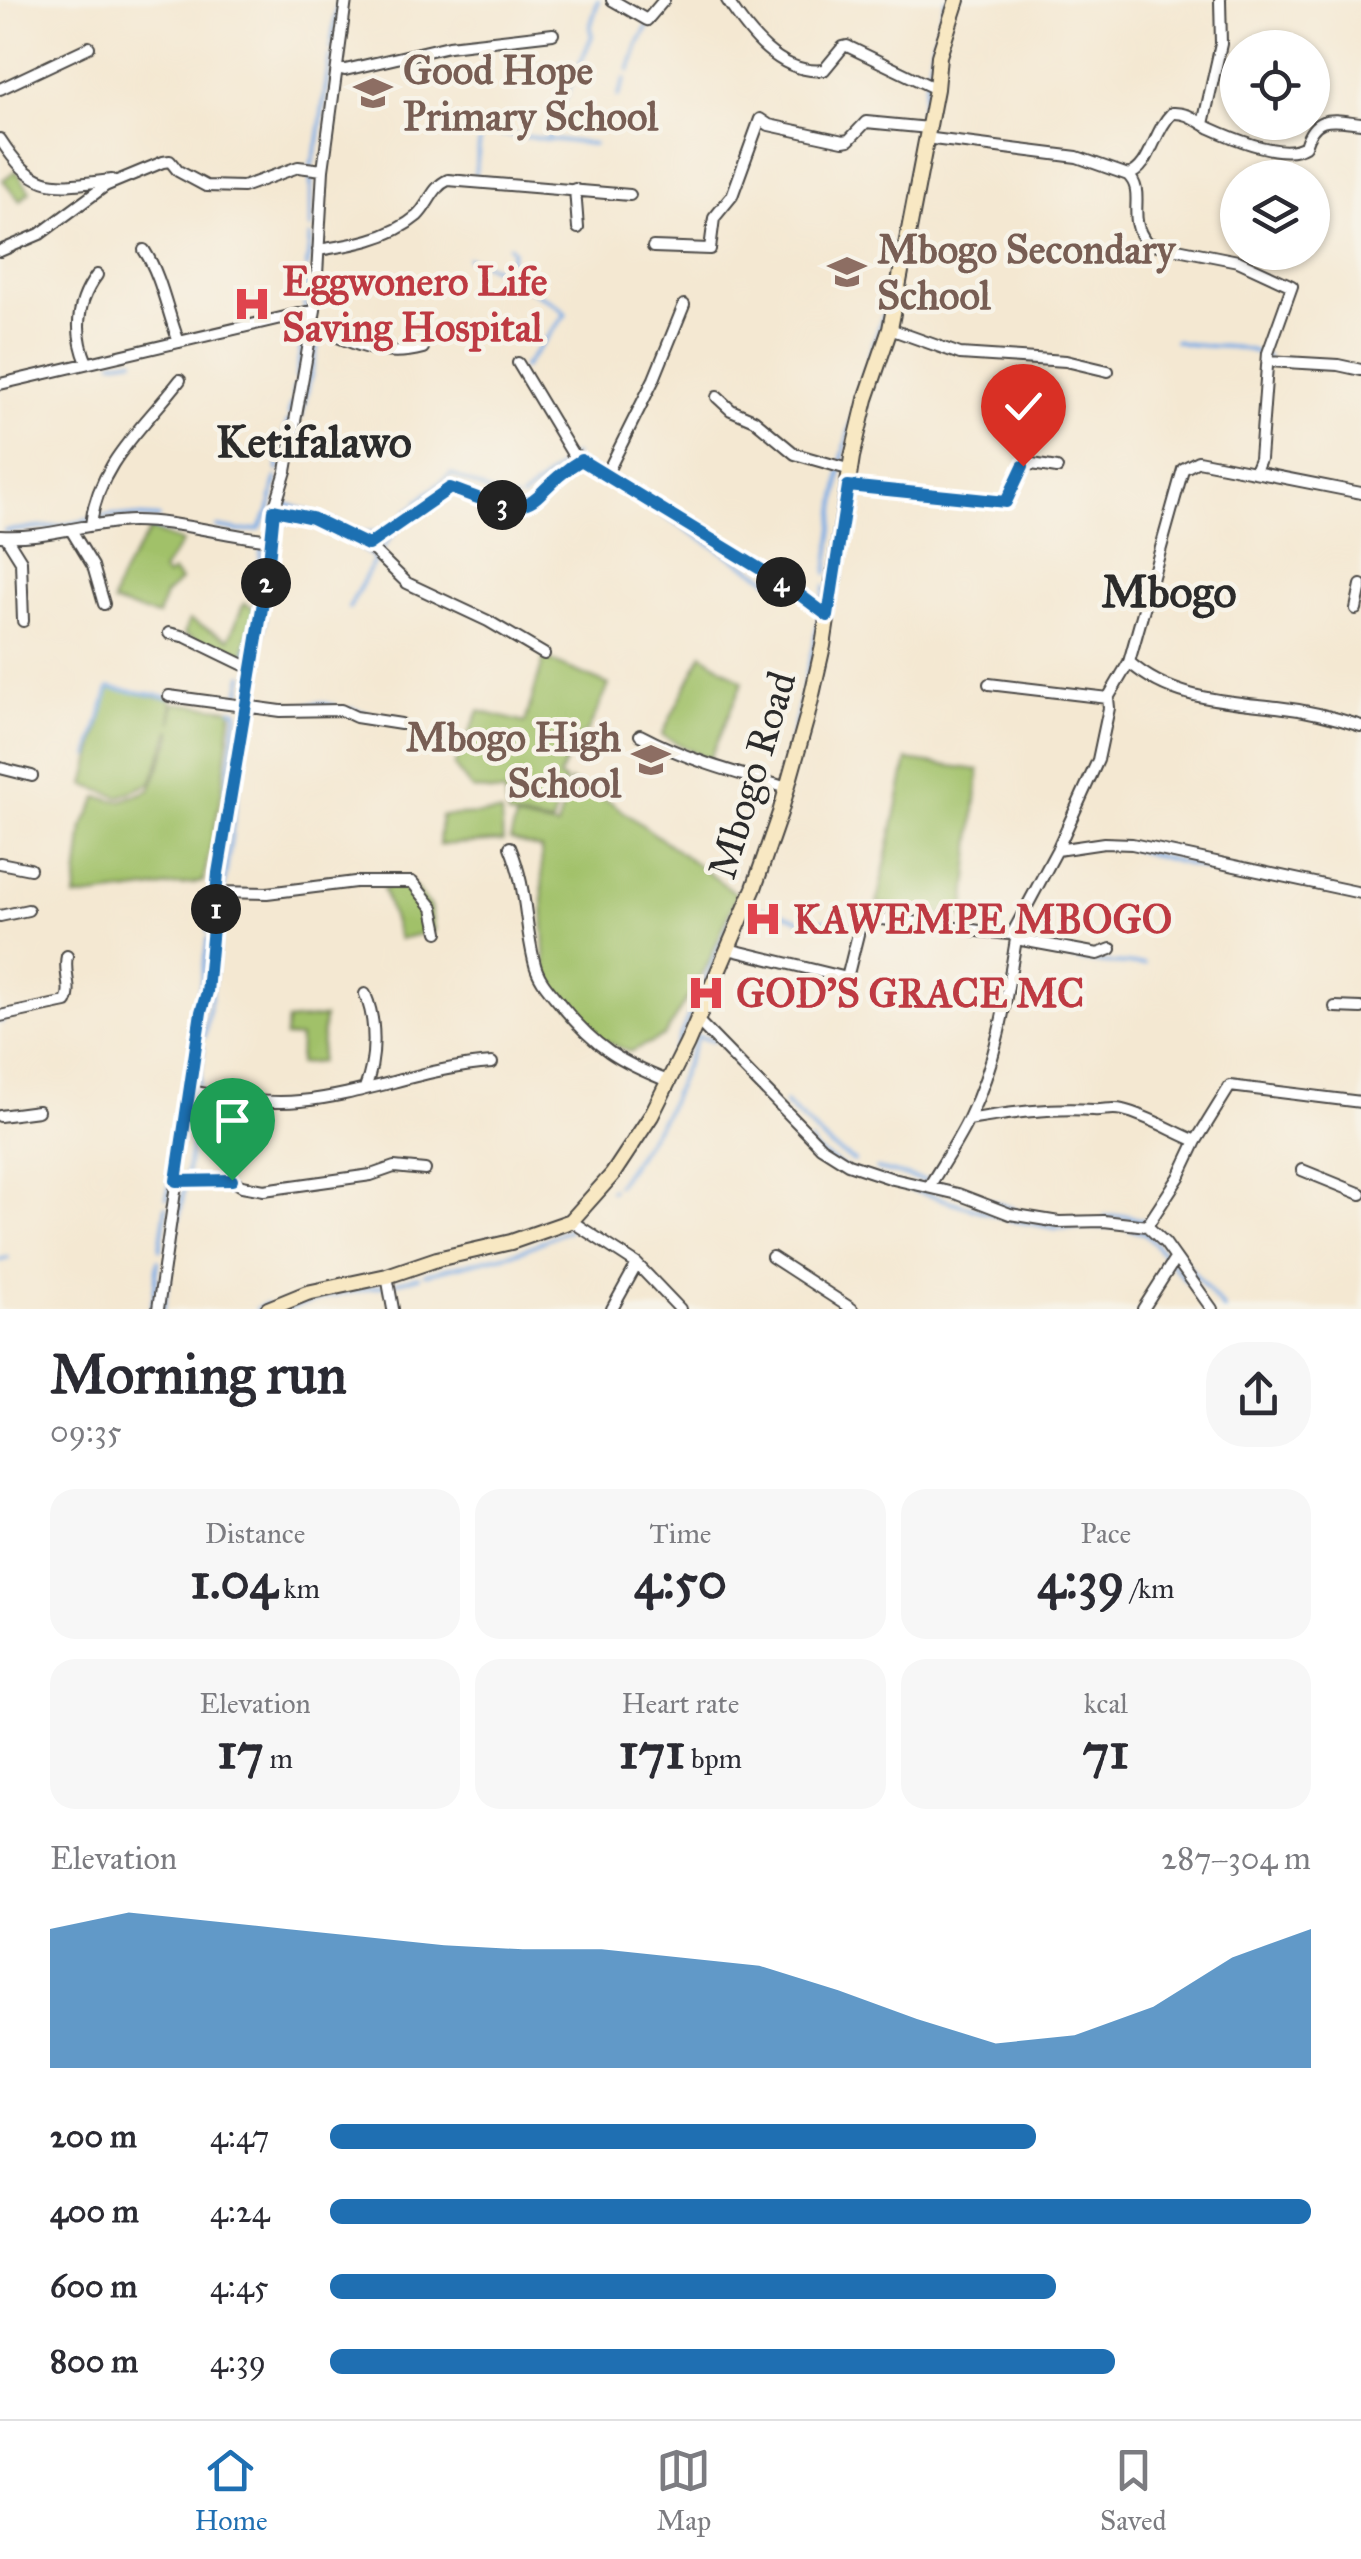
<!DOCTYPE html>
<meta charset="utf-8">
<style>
:root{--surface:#fff;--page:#f7f7f7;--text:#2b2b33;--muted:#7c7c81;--line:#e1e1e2;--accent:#1f6fb2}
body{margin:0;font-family:"IM FELL Great Primer",serif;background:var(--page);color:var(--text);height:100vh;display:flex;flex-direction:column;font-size:38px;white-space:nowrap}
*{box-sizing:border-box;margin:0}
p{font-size:32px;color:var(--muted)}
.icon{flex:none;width:55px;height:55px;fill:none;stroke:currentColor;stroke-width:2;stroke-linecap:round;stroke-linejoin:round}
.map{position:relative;height:1309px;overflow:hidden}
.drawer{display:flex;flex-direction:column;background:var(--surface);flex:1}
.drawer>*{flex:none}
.tools{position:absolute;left:1220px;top:30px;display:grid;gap:20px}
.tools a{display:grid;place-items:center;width:110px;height:110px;border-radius:50%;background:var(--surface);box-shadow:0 2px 8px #0004;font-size:50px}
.pin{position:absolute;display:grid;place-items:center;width:85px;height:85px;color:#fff;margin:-102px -42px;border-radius:50% 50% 50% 0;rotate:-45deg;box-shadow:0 0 10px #0007}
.pin .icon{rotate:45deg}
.km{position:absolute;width:50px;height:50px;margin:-25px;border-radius:50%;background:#222;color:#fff;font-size:28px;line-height:50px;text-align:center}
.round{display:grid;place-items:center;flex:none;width:105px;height:105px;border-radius:40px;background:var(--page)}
.head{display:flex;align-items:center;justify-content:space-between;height:170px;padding:0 50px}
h1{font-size:55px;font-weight:800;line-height:75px}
.stats{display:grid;grid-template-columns:repeat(3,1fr);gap:15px;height:170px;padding:10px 50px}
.stats div{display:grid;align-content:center;border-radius:25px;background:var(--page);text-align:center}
.stats b{font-size:50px;font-weight:800}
.stats small{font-size:28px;font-weight:400}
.stats p{font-size:28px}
.chart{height:280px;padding:20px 50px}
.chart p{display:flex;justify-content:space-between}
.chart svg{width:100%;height:180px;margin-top:10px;fill:var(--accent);opacity:.7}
ul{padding:0 50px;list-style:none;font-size:32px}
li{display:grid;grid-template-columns:160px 120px 1fr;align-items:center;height:75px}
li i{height:25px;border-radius:12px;background:var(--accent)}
.tab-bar{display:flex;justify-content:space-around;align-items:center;height:140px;border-top:2px solid var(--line);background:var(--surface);font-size:28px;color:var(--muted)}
.tab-bar a{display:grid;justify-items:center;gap:5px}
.tab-bar .current{color:var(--accent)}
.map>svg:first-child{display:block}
.green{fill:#a1c169;stroke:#66764a;stroke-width:2.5}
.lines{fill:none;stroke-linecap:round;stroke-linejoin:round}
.stream{stroke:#79ace5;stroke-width:4}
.street-casing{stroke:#494744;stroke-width:14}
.secondary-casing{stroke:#494744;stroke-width:18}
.street{stroke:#fff;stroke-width:10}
.secondary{stroke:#f8e8c3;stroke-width:14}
.route-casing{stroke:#fff;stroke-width:20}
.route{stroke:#1f6fb2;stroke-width:12}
.labels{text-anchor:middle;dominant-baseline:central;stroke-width:9;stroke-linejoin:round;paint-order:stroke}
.education-label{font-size:40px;font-weight:bold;fill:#785e54;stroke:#f7f3e8;text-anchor:start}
.health-label{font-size:40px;font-weight:bold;fill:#be3a42;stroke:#f7f3e8;text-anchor:start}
.street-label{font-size:40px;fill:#2b2b2b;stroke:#f7f3e8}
.quarter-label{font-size:45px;font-weight:bold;fill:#2b2b2b;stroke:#f7f3e8}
</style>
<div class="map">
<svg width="1361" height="1309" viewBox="0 0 1361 1309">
<rect width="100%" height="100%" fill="#f7f3e8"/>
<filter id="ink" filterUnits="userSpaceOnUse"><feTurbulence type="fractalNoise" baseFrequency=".01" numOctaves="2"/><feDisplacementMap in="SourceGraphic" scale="20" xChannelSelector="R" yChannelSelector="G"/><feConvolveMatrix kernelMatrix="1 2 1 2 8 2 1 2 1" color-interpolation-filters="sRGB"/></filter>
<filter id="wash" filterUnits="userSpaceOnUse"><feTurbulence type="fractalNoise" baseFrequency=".0048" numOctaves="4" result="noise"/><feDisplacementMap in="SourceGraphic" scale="40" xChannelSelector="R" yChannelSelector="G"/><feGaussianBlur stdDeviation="2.25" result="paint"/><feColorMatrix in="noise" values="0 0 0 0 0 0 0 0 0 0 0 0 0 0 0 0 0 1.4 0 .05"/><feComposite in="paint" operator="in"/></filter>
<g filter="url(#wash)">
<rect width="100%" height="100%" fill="#f4e8d2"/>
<path class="green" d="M 16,170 L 30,191 L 20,201 L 3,180 Z
M 150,530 L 182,542 L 162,571 L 167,576 L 173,572 L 180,581 L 165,595 L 158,616 L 113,603 C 116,577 137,552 150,530 Z
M 244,603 L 255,609 L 242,659 L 184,634 L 189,620 L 229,639 Z
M 702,654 L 743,682 L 709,760 L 662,735 Z
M 544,658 L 609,685 L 588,731 L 575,739 L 559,777 L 565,781 L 552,824 L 508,816 L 504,793 L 472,789 L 454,766 L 479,711 L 525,723 Z
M 109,688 L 171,699 L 172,723 L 174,703 L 232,709 L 222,792 L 203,882 L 75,898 L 83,827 L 98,797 L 120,801 L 150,790 L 171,738 L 171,729 L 151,783 L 119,797 L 85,785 Z
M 907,760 L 979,770 L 964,918 L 877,903 Z
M 570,781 L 612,803 L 737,894 L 708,964 L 664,1036 L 630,1052 L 602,1040 L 546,981 L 541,849 L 510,840 L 516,819 L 557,827 Z
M 501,813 L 503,841 L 439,845 L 441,816 Z
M 411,883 L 430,907 L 434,931 L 399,939 L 383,888 Z
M 324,1017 L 320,1062 L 299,1064 L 300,1038 L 285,1037 L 287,1021 Z"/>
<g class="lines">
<path class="stream" d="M 338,1 L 338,0
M 332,41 L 337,7
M 331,49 L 331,47
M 629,71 L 638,44 L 650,22
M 618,96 L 625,79
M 547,140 L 592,36 L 590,28 L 598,1
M 311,166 L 318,143 L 330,56
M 475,174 L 481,132 L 594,144
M 311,228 L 311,175
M 468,258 L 505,272 L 513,251 L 509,246
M 307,267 L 310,237
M 511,276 C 527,292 551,297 566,314 L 523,368
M 306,289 L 306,275
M 305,309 L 306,295
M 1175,341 C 1207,351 1234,340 1267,357
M 869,357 L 885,311 L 932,51 L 946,0
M 113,362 L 133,359
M 296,377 L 303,336 L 301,323
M 293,394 L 294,387
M 289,415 L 292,402
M 301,417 L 320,334
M 281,447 L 288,421
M 278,470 L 279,457
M 288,478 L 285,504 L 312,513
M 561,481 L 579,469 L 588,469
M 522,498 L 574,455
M 417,502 L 451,474 L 508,501 L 515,500
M 511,510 L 531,506
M 655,510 L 779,586
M 405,513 L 414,506
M 316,514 L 358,533 L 382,532
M 151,527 L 262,546 L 257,599 L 246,660
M 217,527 L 241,531 L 259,529 L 269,512 L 276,478
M 5,531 L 61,526 L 112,515 L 159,518
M 276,538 L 277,531 L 287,520 L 315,525
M 0,543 L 17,546 L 23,542 L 87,531
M 382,553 L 380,551 L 397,529
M 827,573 L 842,459 L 866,367
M 840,581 L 844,556
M 461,603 L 485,614
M 822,607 L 825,587
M 349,608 L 375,559 L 356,544
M 256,677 L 265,617
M 239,696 L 243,675
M 300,706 L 321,703 L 335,706
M 350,709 L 369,714
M 89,756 L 109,688 L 168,697
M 784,773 L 820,617
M 226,795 L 237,711 L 232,709
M 1128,848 L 1208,870 L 1230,870
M 223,891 L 248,722
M 752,907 L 777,911 L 808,923 L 833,919 L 846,925 L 857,923
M 221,923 L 223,897
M 905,926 L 974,935
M 208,932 L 210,916
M 1004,938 L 1022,947 L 1032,946
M 1046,948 C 1075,965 1111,963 1144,964
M 198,1001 L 208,939
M 210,1003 L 220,932
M 0,1021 L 2,1021
M 204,1037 L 209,1007
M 199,1086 L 203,1047
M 653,1097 L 743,894 L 765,835
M 785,1103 L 833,1148 L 854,1161
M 810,1141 L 815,1150 L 850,1171 L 1011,1220 L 1056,1228 L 1115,1227
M 877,1169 L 931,1182
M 186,1177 L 198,1100 L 210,1098
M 617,1185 L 665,1114 L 698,1036 L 713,1041
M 611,1191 L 612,1189
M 167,1198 L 173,1174
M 988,1200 L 1016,1210
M 1105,1217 L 1127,1216 L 1144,1221
M 558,1219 L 575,1208
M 1129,1229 L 1145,1233 L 1187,1282
M 1160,1232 L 1224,1309
M 160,1249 L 166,1207
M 0,1260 L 8,1258
M 425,1274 L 521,1251 L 568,1230
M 397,1282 L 419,1277
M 152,1309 L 158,1261
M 163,1309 L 185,1184
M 257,1309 L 266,1304
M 286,1309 L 326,1297 L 386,1285"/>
</g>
</g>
<g filter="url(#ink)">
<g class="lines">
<g class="street-casing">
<path id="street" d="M 612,0 L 647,20 L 664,0
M 727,0 C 748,32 779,75 824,70 L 843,47 L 847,46 L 936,89
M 337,68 L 345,70 L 449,46 L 553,34
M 0,89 L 89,47
M 1203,124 L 1221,44 L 1220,0
M 925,138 L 1077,157 L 1128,175
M 0,139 C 35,193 52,187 112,180
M 1128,175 C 1147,193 1125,217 1147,243 L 1238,261 L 1292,286 L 1268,353 L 1260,459 L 1255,471
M 1128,175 C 1151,168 1152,133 1172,113 C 1189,112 1196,121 1210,128 C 1232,138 1283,160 1305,146 C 1315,113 1333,120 1361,123
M 575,189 L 578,228
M 653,247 L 710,249 L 714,218 L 732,196 L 760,119 L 769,125 L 843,141 L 849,140 L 866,122 L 929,128
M 144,250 C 162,277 167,312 179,342
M 318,250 C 351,245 390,239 417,216 C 429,205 432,187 448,180 L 630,195
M 0,251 L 40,234 L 105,186 L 163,162 L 170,161 L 178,171 L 206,186 L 243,187 L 298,167 L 323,170
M 310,326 C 351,341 378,360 423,348
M 890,329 L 960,354 L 1066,361 L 1108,371
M 1268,361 L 1338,365 L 1361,370
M 87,363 C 74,332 76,303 97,275
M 518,363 L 572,453 L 788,586 L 828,617
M 0,384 L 315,310
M 717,397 L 731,410 L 754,420 L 795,454 L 851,470
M 607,473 L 654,379 L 684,305
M 848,486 L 1006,502 L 1026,463 L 1057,468
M 274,510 L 312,518 L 368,545 L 449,488 C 476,496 515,519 539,495 C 552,482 564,470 581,460
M 91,525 C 97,464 145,426 180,380
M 71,530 L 93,566 L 104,604
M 0,536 C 45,539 87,522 133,521 C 179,521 226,536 273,540
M 6,537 L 21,561 L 23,621
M 368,545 L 407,583 L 488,621 L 544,654
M 1356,609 L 1361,585
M 169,633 L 186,637 L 252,669
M 1129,662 C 1170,699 1224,701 1277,707 C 1305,710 1334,717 1361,726
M 989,684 L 1108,698
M 169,696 L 281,711 L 341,710 L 356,717 L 401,724
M 640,735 C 687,760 736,773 788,788
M 0,768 L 32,776
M 510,847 C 527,888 524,920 534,961 C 538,980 550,991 562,1006 C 595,1047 619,1062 668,1081
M 1057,850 L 1104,843 L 1132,844 L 1361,893
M 0,863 L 30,869
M 217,892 L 267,893 L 355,882 L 412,882 L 433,908 L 438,932
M 0,916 L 28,910
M 1012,934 L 1057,850 L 1098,760 L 1109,708 L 1108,698 L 1129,662 L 1183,469 L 1198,461 L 1361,493
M 728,949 L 847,978 L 862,918 C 912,919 961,931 1012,934 L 1016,939 L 1098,954 L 1111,949
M 1335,1007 L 1361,1008
M 0,1016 L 66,1002 C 73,988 63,972 67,956
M 697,1020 L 821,1147 L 848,1164 L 893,1179 L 958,1194 L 1010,1214 L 1059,1222 L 1104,1221 L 1147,1226 L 1165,1243 L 1212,1309
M 365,1088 C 376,1061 377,1021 365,994
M 190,1091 C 224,1097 266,1105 300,1101 C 365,1095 427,1067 492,1063
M 0,1116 L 38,1111
M 968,1120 C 1010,1113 1051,1107 1093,1110 C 1103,1111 1112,1107 1123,1110 C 1148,1116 1172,1131 1196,1141
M 1302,1170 L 1361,1194
M 177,1181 L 232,1180 L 242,1186 L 264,1190 L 371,1175 L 394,1167 L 425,1170
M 930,1185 C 943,1163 958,1141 969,1118 C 997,1061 1006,1001 1016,939
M 571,1221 L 637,1264 L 680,1309
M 1147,1226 L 1179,1177 L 1196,1141 L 1230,1086 L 1361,1102
M 772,1257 L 852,1309
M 387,1276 L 393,1309
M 158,1309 L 201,1012 L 210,971 L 218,873 L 268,572 L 274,510 L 286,471 L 315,310 L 323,170 L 346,0
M 612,1309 L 637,1264
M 1143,1309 L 1175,1259"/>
</g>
<g class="secondary-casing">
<path id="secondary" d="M 268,1309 L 307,1293 L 387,1276 L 437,1259 L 511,1242 L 571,1221 L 612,1175 L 651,1116 L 687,1044 L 754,888 L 780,813 L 807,717 L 823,646 L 852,457 L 866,399 L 890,329 L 936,89 L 939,56 L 957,0"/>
</g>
<use href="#street" class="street"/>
<use href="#secondary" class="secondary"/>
</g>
</g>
<g class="lines" filter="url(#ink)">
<g class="route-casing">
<path id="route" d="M 232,1180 L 176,1181 L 201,1012 L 207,992 L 218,873 L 268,572 L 274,510 L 312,518 L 368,545 L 450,488 C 476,496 515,519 539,495 C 552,482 564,470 581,460 L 788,586 L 828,616 L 848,486 L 1006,502 L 1023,466"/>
</g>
<use href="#route" class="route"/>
</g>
<defs>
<g id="school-bare" transform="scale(3)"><path d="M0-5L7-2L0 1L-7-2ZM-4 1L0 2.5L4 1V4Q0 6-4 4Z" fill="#8d6e63" stroke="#f7f3e8" stroke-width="2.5" paint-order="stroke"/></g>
<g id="hospital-bare" transform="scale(3)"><path d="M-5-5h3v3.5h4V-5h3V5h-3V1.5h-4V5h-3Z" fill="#e0444e" stroke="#f7f3e8" stroke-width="2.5" paint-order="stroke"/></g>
</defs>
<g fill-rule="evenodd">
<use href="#school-bare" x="373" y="93"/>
<use href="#school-bare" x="847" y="272"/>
<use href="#hospital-bare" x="252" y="304"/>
<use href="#school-bare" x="651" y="760"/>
<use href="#hospital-bare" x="763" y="919"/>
<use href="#hospital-bare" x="706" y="993"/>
</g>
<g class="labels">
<g class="education-label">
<text x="403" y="70">Good Hope<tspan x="403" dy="46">Primary School</tspan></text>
<text x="877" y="249">Mbogo Secondary<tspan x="877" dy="46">School</tspan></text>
<text x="621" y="737" text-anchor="end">Mbogo High<tspan x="621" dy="46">School</tspan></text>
</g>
<g class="health-label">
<text x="282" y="281">Eggwonero Life<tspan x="282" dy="46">Saving Hospital</tspan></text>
<text x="793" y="919">KAWEMPE MBOGO</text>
<text x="736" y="993">GOD'S GRACE MC</text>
</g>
<g class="street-label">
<text transform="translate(752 775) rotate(-73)">Mbogo Road</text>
</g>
<g class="quarter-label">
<text x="314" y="441">Ketifalawo</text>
<text x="1169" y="591">Mbogo</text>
</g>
</g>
</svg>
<div class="tools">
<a><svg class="icon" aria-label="locate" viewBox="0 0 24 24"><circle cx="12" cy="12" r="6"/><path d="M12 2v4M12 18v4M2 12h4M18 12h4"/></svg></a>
<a><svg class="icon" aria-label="layers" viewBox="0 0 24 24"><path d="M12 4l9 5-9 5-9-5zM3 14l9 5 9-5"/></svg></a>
</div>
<div class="pin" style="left:232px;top:1180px;background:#1e9e55"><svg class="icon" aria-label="arrive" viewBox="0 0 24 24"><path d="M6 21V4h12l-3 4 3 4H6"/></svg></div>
<div class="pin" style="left:1023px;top:466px;background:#d93025"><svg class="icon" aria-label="check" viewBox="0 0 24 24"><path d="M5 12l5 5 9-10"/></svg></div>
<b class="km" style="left:216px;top:909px">1</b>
<b class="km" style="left:266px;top:583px">2</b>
<b class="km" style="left:502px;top:505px">3</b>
<b class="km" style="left:781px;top:582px">4</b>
</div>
<section class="drawer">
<div class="head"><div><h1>Morning run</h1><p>09:35</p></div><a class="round"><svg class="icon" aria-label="share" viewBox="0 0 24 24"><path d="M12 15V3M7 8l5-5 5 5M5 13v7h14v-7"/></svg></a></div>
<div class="stats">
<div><p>Distance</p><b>1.04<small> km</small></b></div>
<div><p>Time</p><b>4:50</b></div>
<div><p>Pace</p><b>4:39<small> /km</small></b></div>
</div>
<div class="stats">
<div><p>Elevation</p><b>17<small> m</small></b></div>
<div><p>Heart rate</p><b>171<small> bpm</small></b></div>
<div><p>kcal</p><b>71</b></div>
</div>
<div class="chart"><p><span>Elevation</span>287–304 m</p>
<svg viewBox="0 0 160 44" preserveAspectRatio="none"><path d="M0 44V10L10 6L20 8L30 10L40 12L50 14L60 15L70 15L80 17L90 19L100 25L110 32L120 38L130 36L140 29L150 17L160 10V44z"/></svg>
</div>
<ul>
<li><b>200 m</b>4:47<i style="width:72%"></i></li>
<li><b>400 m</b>4:24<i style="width:100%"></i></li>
<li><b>600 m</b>4:45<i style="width:74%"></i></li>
<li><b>800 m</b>4:39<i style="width:80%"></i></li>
</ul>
</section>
<nav class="tab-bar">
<a class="current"><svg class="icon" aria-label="home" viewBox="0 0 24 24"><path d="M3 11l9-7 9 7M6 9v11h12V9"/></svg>Home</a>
<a><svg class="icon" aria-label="map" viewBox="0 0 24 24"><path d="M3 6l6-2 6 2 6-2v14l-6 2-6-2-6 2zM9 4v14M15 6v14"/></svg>Map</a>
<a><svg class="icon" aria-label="saved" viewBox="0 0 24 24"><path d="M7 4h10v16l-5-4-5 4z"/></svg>Saved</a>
</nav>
